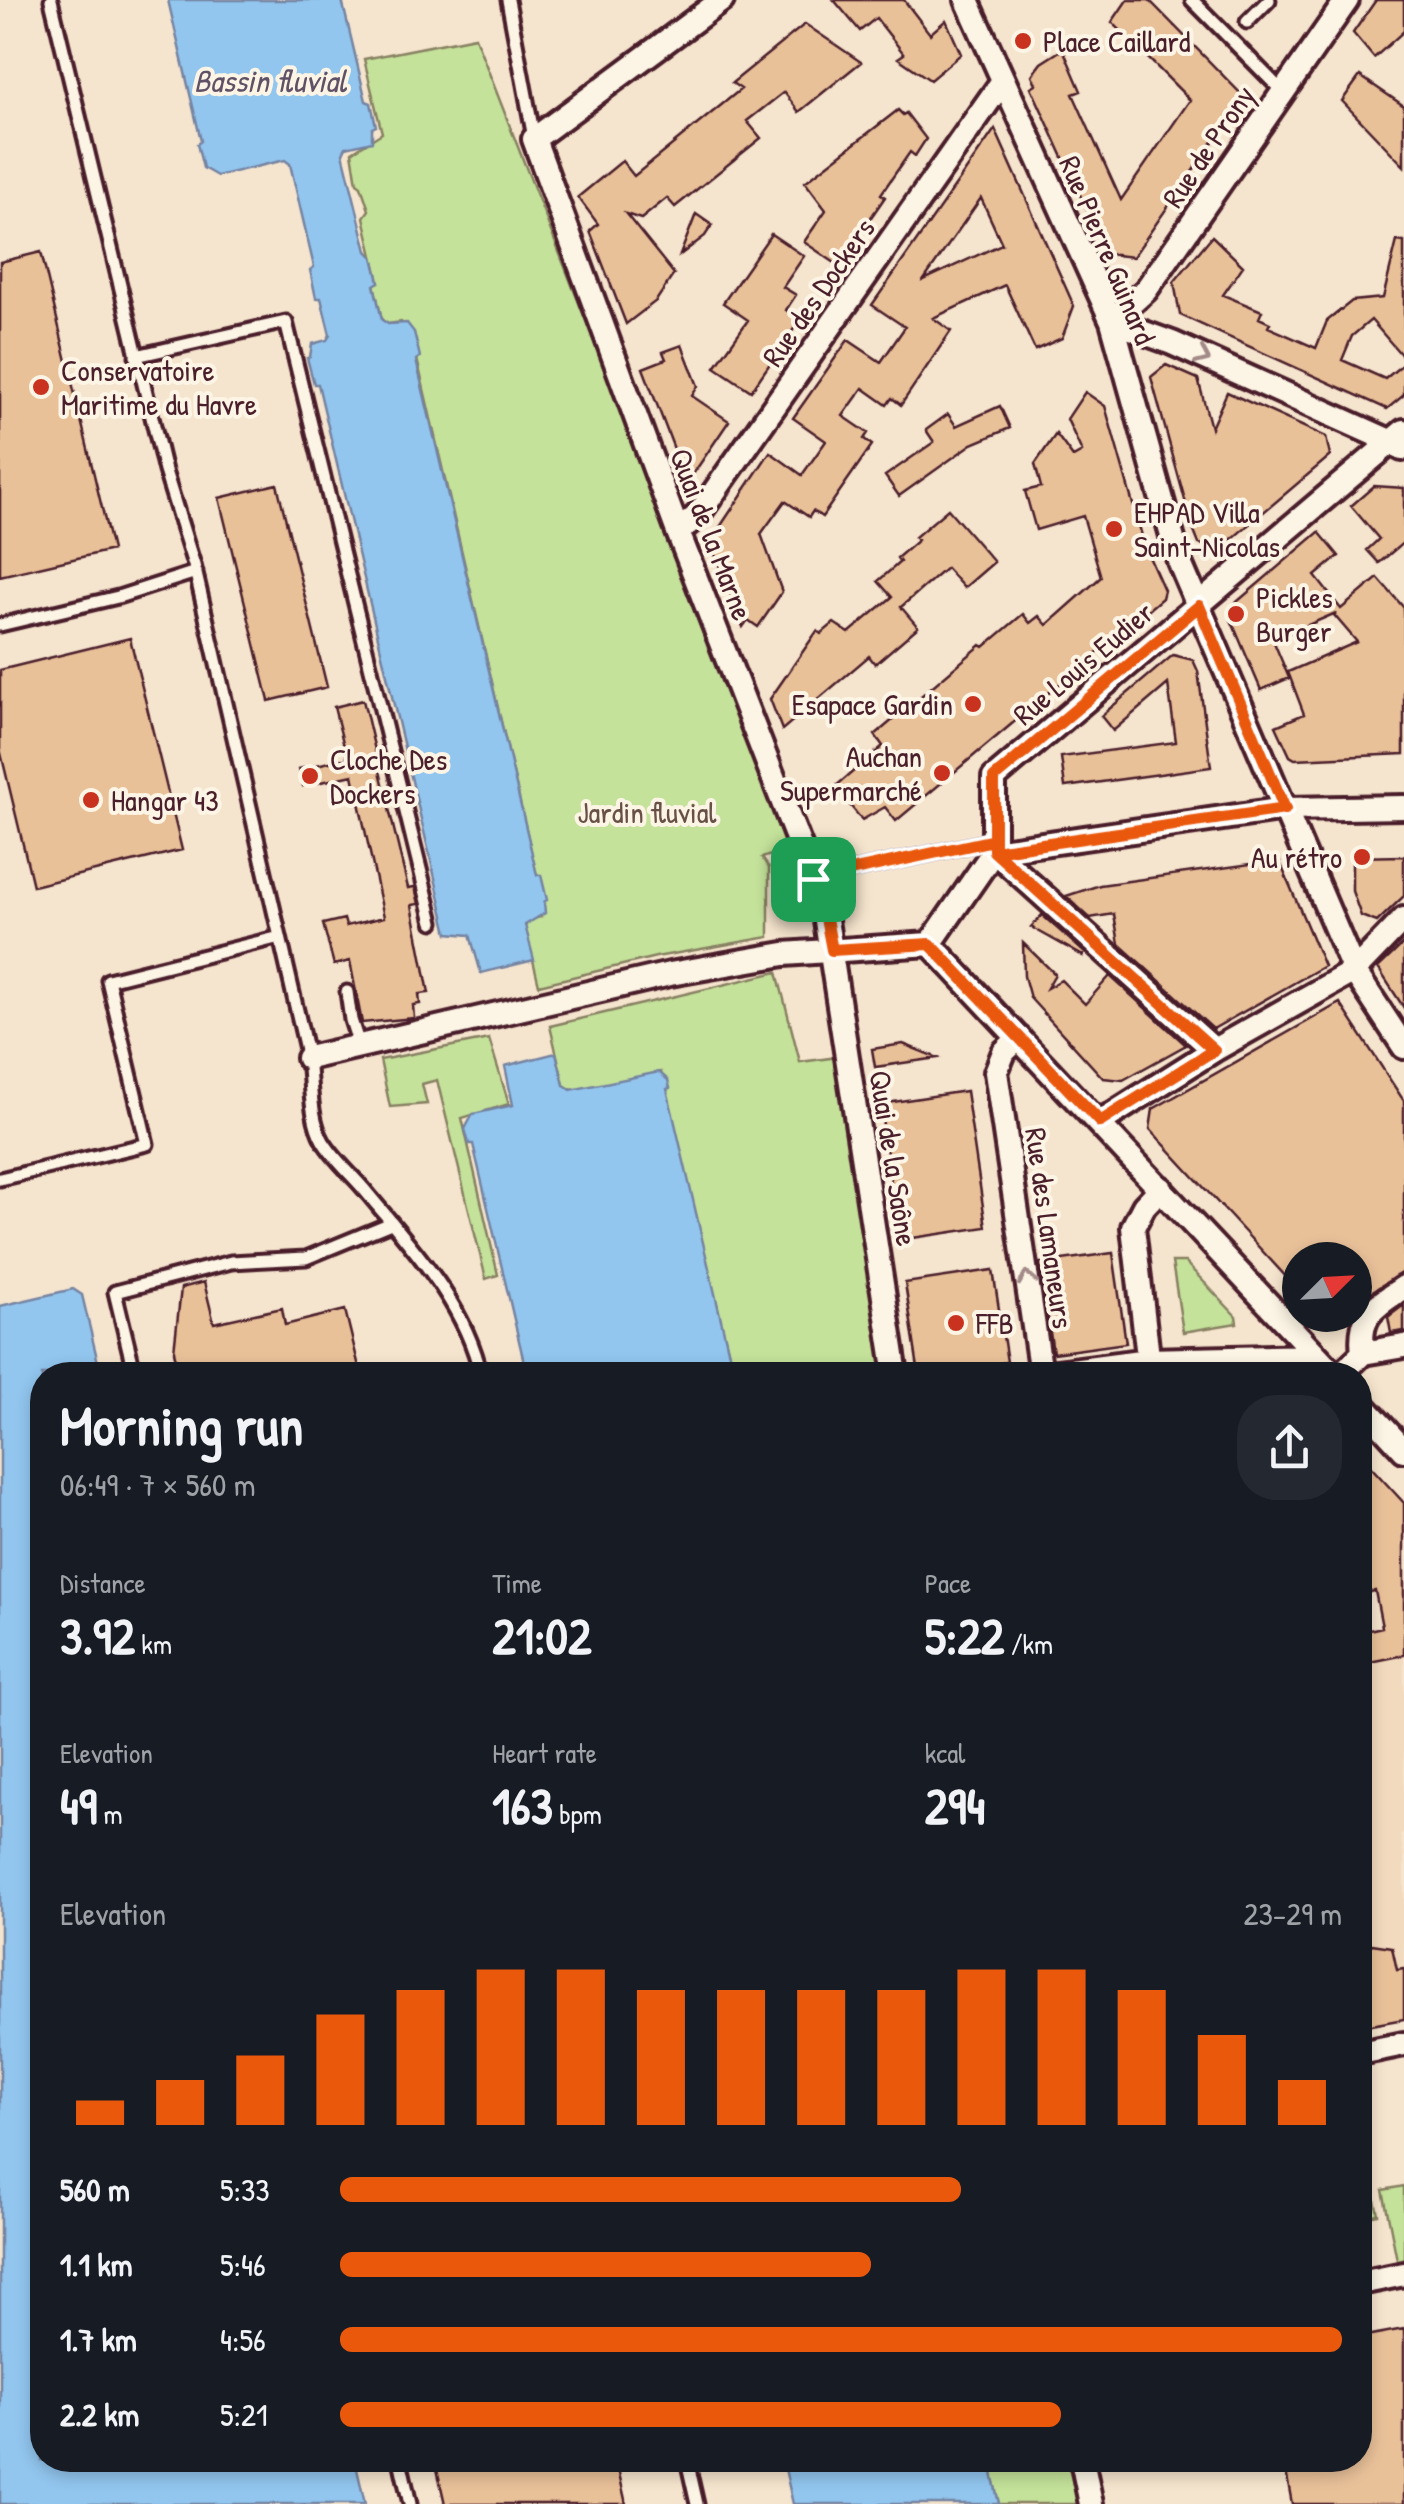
<!DOCTYPE html>
<meta charset="utf-8">
<style>
:root{--surface:#171b24;--page:#242831;--text:#f1f3f6;--muted:#9ea1a6;--accent:#ea580c}
body{margin:0;font-family:"Patrick Hand",sans-serif;background:var(--page);color:var(--text);height:100vh;display:flex;flex-direction:column;font-size:38px;white-space:nowrap}
*{box-sizing:border-box;margin:0}
p{font-size:32px;color:var(--muted)}
.icon{flex:none;width:55px;height:55px;fill:none;stroke:currentColor;stroke-width:2;stroke-linecap:round;stroke-linejoin:round}
.map{position:relative;flex:1;overflow:hidden}
.sheet{position:absolute;left:30px;top:1362px;width:1342px;height:1110px;display:flex;flex-direction:column;background:var(--surface);border-radius:40px;box-shadow:0 5px 15px #0003}
.sheet>*{flex:none}
.needle{width:65px;rotate:66deg}
.tools{position:absolute;left:1282px;top:1242px;display:grid;gap:20px}
.tools a{display:grid;place-items:center;width:90px;height:90px;border-radius:50%;background:var(--surface);box-shadow:0 5px 15px #0003;font-size:50px}
.pin{position:absolute;display:grid;place-items:center;width:85px;height:85px;color:#fff;margin:-42px;border-radius:20px;box-shadow:0 5px 15px #0006}
.round{display:grid;place-items:center;flex:none;width:105px;height:105px;border-radius:40px;background:var(--page)}
.summary{display:flex;align-items:center;justify-content:space-between;height:170px;padding:0 30px}
h1{font-size:55px;font-weight:700;line-height:75px}
.metrics{display:grid;grid-template-columns:repeat(3,1fr);gap:15px;height:170px;padding:10px 30px}
.metrics div{display:grid;align-content:center}
.metrics b{font-size:50px;font-weight:700}
.metrics small{font-size:28px;font-weight:400}
.metrics p{font-size:28px}
.chart{height:280px;padding:20px 30px}
.chart p{display:flex;justify-content:space-between}
.chart svg{width:100%;height:180px;margin-top:10px;stroke:var(--accent);stroke-width:6}
ul{padding:0 30px;list-style:none;font-size:32px}
li{display:grid;grid-template-columns:160px 120px 1fr;align-items:center;height:75px}
li i{height:25px;border-radius:12px;background:var(--accent)}
.map>svg:first-child{display:block}
.built{fill:#f2dabe}
.green{fill:#c4e29a;stroke:#878062;stroke-width:2.5}
.water{fill:#92c6ef;stroke:#7583a1;stroke-width:2.5}
.building{fill:#e9c199;stroke:#4a1f2b;stroke-width:2.5;fill-rule:evenodd}
.lines{fill:none;stroke-linecap:round;stroke-linejoin:round}
.lane-casing{stroke:#4a1f2b;stroke-width:19}
.street-casing{stroke:#4a1f2b;stroke-width:30}
.lane{stroke:#fcf5e5;stroke-width:11}
.street{stroke:#fcf5e5;stroke-width:22}
.oneway{stroke:#a38a88}
.route-casing{stroke:#fff;stroke-width:20}
.route{stroke:#ea580c;stroke-width:12}
.poi-dot{fill:#c8321e;stroke:#fcf5e5;stroke-width:4}
.labels{text-anchor:middle;dominant-baseline:central;stroke-width:8;stroke-linejoin:round;paint-order:stroke}
.poi-label{font-size:30px;fill:#4a1f2b;stroke:#fcf5e5;text-anchor:start}
.street-label{font-size:30px;fill:#4a1f2b;stroke:#fcf5e5}
.park-label{font-size:30px;fill:#685047;stroke:#fcf5e5}
.water-label{font-size:32px;font-style:italic;fill:#605166;stroke:#fcf5e5}
</style>
<div class="map">
<svg width="1404" height="2504" viewBox="0 0 1404 2504">
<rect width="100%" height="100%" fill="#f6e5ce"/>
<filter id="ink" filterUnits="userSpaceOnUse"><feTurbulence type="fractalNoise" baseFrequency=".01" numOctaves="2"/><feDisplacementMap in="SourceGraphic" scale="20" xChannelSelector="R" yChannelSelector="G"/><feConvolveMatrix kernelMatrix="1 2 1 2 8 2 1 2 1" color-interpolation-filters="sRGB"/></filter>
<g filter="url(#ink)">
<path class="built" d="M 1404,1623 L 1404,1834 L 1400,1835 L 1404,1854 L 1404,2019 L 1360,2027 L 1360,1632 Z"/>
<path class="green" d="M 475,37 L 792,848 L 762,858 L 769,868 L 769,937 L 656,957 L 539,985 L 525,927 L 528,920 L 541,917 L 543,902 L 411,333 L 401,322 L 388,324 L 382,320 L 374,284 L 379,282 L 364,217 L 369,210 L 361,186 L 357,183 L 352,152 L 382,133 L 364,59 Z
M 777,972 L 800,1062 L 838,1057 L 885,1375 L 734,1375 L 661,1072 L 574,1091 L 564,1085 L 550,1026 Z
M 489,1039 L 509,1104 L 462,1118 L 498,1275 L 486,1279 L 437,1080 L 422,1084 L 427,1104 L 390,1107 L 380,1060 Z
M 1172,1262 L 1185,1262 L 1236,1316 L 1237,1323 L 1183,1332 Z
M 1360,2127 L 1378,2214 L 1363,2217 Z
M 1404,2186 L 1404,2264 L 1398,2265 L 1383,2190 Z
M 989,2460 L 1067,2460 L 1078,2504 L 999,2504 Z"/>
<path class="water" d="M 168,0 L 342,0 L 366,101 L 371,103 L 376,126 L 372,128 L 372,141 L 346,147 L 343,153 L 367,251 L 373,257 L 379,282 L 374,285 L 382,320 L 388,324 L 407,323 L 414,332 L 420,357 L 416,360 L 537,875 L 541,875 L 547,900 L 544,902 L 545,913 L 525,925 L 534,960 L 481,973 L 470,935 L 448,933 L 318,384 L 314,384 L 307,358 L 310,357 L 312,344 L 327,340 L 330,335 L 321,298 L 316,298 L 310,270 L 314,267 L 290,164 L 285,160 L 217,176 L 203,168 L 197,144 L 201,141 Z
M 556,1053 L 564,1085 L 571,1090 L 659,1072 L 668,1080 L 670,1088 L 667,1089 L 734,1375 L 527,1375 L 473,1144 L 469,1144 L 465,1129 L 473,1114 L 513,1105 L 505,1066 Z
M 73,1289 L 82,1295 L 101,1375 L 42,1375 L 42,2460 L 355,2460 L 365,2504 L 0,2504 L 0,1306 Z
M 783,2460 L 989,2460 L 999,2504 L 793,2504 Z"/>
<path class="building" d="M 834,0 L 904,0 L 930,34 L 946,20 L 961,54 L 930,80 L 898,58 L 904,54 L 876,18 L 860,31 Z
M 1127,0 L 1149,0 L 1244,97 L 1133,257 L 1107,254 L 1031,87 L 1036,84 L 1032,75 L 1041,63 L 1063,49 L 1081,91 L 1073,94 L 1121,200 L 1190,100 L 1112,22 Z
M 1376,0 L 1404,0 L 1404,31 L 1374,58 L 1353,33 Z
M 805,24 L 861,62 L 799,112 L 784,92 L 747,121 L 761,138 L 675,207 L 667,198 L 641,219 L 626,214 L 674,274 L 656,301 L 626,324 L 590,231 L 598,224 L 578,197 L 622,161 L 634,176 L 741,89 L 732,83 Z
M 1360,76 L 1404,106 L 1404,166 L 1342,101 Z
M 898,110 L 903,115 L 906,113 L 926,139 L 915,156 L 910,152 L 881,194 L 885,197 L 838,265 L 804,242 L 826,210 L 805,182 Z
M 995,129 L 1074,306 L 1062,338 L 1035,350 L 1005,285 L 933,318 L 951,331 L 901,405 L 892,398 L 887,405 L 863,388 L 843,416 L 868,433 L 864,439 L 872,445 L 822,517 L 813,511 L 809,517 L 785,501 L 761,534 L 782,592 L 758,627 L 748,620 L 743,627 L 710,542 L 770,452 L 802,475 L 826,441 L 793,418 L 848,340 L 881,362 L 905,327 L 872,305 ZM 981,198 L 1002,244 L 924,280 Z
M 696,214 L 712,225 L 705,236 L 680,255 Z
M 771,234 L 804,256 L 783,287 L 796,295 L 786,310 L 800,320 L 751,391 L 715,367 L 748,320 L 723,303 Z
M 1212,236 L 1243,266 L 1223,295 L 1262,311 L 1259,318 L 1270,323 L 1268,327 L 1316,348 L 1327,321 L 1352,301 L 1383,298 L 1397,241 L 1404,242 L 1404,358 L 1371,320 L 1352,336 L 1342,360 L 1385,379 L 1404,363 L 1404,395 L 1387,409 L 1180,315 L 1174,282 Z
M 41,252 L 112,550 L 0,576 L 0,262 Z
M 682,345 L 698,386 L 692,396 L 729,421 L 687,483 L 643,368 L 666,359 L 663,352 Z
M 1166,365 L 1198,379 L 1211,428 L 1227,392 L 1326,437 L 1330,456 L 1220,549 L 1199,544 L 1193,529 L 1151,377 Z
M 1085,392 L 1105,406 L 1146,550 L 1164,590 L 1162,598 L 896,821 L 885,807 L 862,820 L 835,787 L 883,746 L 875,735 L 981,645 L 984,647 L 1023,614 L 1030,623 L 1039,616 L 1047,625 L 1101,577 L 1083,516 L 1036,530 L 1025,491 L 1041,487 L 1035,464 L 1056,434 L 1073,457 L 1082,452 L 1067,419 Z
M 1000,406 L 1010,428 L 972,444 L 899,496 L 885,476 L 934,442 L 926,430 L 948,414 L 956,426 Z
M 277,484 L 327,687 L 269,701 L 219,498 Z
M 1374,486 L 1404,488 L 1404,542 L 1379,563 L 1367,550 L 1379,539 L 1351,506 Z
M 948,509 L 994,562 L 964,588 L 946,568 L 901,607 L 918,627 L 875,664 L 869,656 L 782,730 L 770,699 L 817,631 L 821,634 L 834,623 L 849,633 L 892,597 L 878,581 L 900,562 L 897,558 L 918,540 L 915,537 Z
M 1319,532 L 1339,556 L 1315,576 L 1341,609 L 1378,578 L 1404,608 L 1404,754 L 1295,759 L 1290,756 L 1276,726 L 1304,714 L 1288,672 L 1357,642 L 1334,615 L 1336,613 L 1273,640 L 1289,678 L 1261,690 L 1229,615 L 1231,607 Z
M 130,638 L 182,850 L 33,886 L 0,749 L 0,670 Z
M 1173,655 L 1193,660 L 1198,671 L 1211,767 L 1065,787 L 1061,757 L 1176,742 L 1168,684 L 1113,731 L 1101,716 Z
M 363,700 L 408,888 L 415,887 L 419,904 L 412,905 L 429,993 L 419,994 L 420,1004 L 413,1005 L 414,1018 L 362,1023 L 350,961 L 334,965 L 323,924 L 344,919 L 346,926 L 384,917 L 353,775 L 303,786 L 299,769 L 347,758 L 334,707 Z
M 1404,856 L 1404,896 L 1377,922 L 1361,916 L 1352,891 L 1352,857 Z
M 1279,860 L 1324,966 L 1213,1029 L 1119,944 L 1114,914 L 1090,918 L 1066,896 L 1100,885 Z
M 1042,915 L 1085,953 L 1083,956 L 1031,927 Z
M 1023,943 L 1055,974 L 1047,988 L 1061,980 L 1085,1004 L 1110,976 L 1186,1045 L 1123,1080 L 1103,1078 L 1030,998 L 1024,976 Z
M 1404,943 L 1404,1008 L 1378,968 Z
M 1340,1003 L 1404,1101 L 1404,1272 L 1369,1293 L 1366,1288 L 1355,1295 L 1355,1260 L 1300,1260 L 1300,1292 L 1150,1129 L 1153,1109 Z
M 903,1044 L 938,1058 L 875,1067 L 872,1049 Z
M 966,1091 L 986,1227 L 899,1240 L 880,1104 Z
M 1113,1253 L 1126,1343 L 1053,1353 L 1040,1263 Z
M 993,1270 L 1007,1362 L 919,1375 L 905,1283 Z
M 204,1282 L 214,1323 L 282,1308 L 285,1325 L 345,1310 L 361,1375 L 179,1375 L 174,1351 L 181,1288 Z
M 1404,1305 L 1404,1331 L 1391,1333 L 1388,1317 Z
M 1360,1455 L 1404,1503 L 1404,1655 L 1360,1664 L 1360,1632 L 1382,1627 L 1375,1591 L 1360,1594 Z
M 1372,1944 L 1392,1947 L 1397,1970 L 1404,1969 L 1404,2019 L 1360,2027 L 1360,1955 Z
M 1404,2329 L 1404,2504 L 1292,2504 L 1284,2460 L 1360,2460 L 1360,2337 Z
M 435,2460 L 616,2460 L 626,2504 L 445,2504 Z"/>
<g class="lines">
<g class="lane-casing">
<path id="lane" d="M 51,0 L 165,471 L 194,565 L 308,1058 C 311,1083 310,1119 323,1141 C 333,1158 350,1173 363,1188 C 409,1244 465,1302 481,1375
M 508,0 L 534,138
M 1192,0 L 1282,91
M 1247,22 L 1269,0
M 136,356 L 286,322 L 433,922
M 0,625 L 118,597 L 196,572
M 813,879 L 994,840
M 347,992 L 351,1020 L 360,1048
M 0,1179 L 147,1144 L 108,980 L 280,937
M 135,1375 L 115,1292 L 231,1262 L 306,1258 L 391,1223
M 400,2460 L 410,2504
M 687,2460 L 697,2504"/>
</g>
<g class="street-casing">
<path id="street" d="M 722,0 L 534,139 L 678,532 L 824,908 L 896,1375
M 967,0 L 1112,321 L 1179,561 L 1354,971 L 1404,1047
M 1347,0 L 1146,290 L 1112,321 L 1172,343 L 1392,442 L 1402,449
M 678,532 L 698,515 L 1002,82
M 930,944 L 1335,1375
M 930,944 L 994,851 L 1285,809 L 1404,807
M 1019,1038 L 1004,1052 L 996,1072 L 1041,1374 L 1148,1360 L 1317,1356 L 1307,1375
M 1214,1050 L 994,851 L 994,778 L 1404,431
M 308,1058 L 670,974 L 784,954 L 930,944
M 1100,1122 L 1214,1050 L 1354,971 L 1404,919
M 1363,1353 C 1358,1313 1374,1308 1404,1287
M 1150,1374 L 1133,1227 L 1144,1206 L 1161,1188
M 1340,1375 L 1363,1353 L 1404,1346
M 1360,1402 L 1404,1450
M 1360,2053 L 1404,2044
M 1360,2283 L 1404,2274
M 1082,2460 L 1091,2504"/>
</g>
<use href="#lane" class="lane"/>
<use href="#street" class="street"/>
</g>
<defs><path id="oneway-chevron" d="M-2-3.5L2.5 0L-2 3.5" fill="none" stroke-width="1.6" stroke-linecap="round" stroke-linejoin="round" transform="scale(2.5)"/></defs>
<g class="oneway">
<use href="#oneway-chevron" transform="translate(1203 357) rotate(24)"/>
<use href="#oneway-chevron" transform="translate(1027 1278) rotate(-99)"/>
</g>
</g>
<g class="lines" filter="url(#ink)">
<g class="route-casing">
<path id="route" d="M 813,879 L 824,908 L 832,950 L 930,944 L 1100,1122 L 1214,1050 L 994,851 L 994,778 L 1199,606 L 1285,809 L 994,851 L 994,840 L 813,879"/>
</g>
<use href="#route" class="route"/>
</g>
<g class="poi-dot">
<circle cx="1023" cy="41" r="10"/>
<circle cx="41" cy="387" r="10"/>
<circle cx="1114" cy="529" r="10"/>
<circle cx="1236" cy="614" r="10"/>
<circle cx="973" cy="704" r="10"/>
<circle cx="942" cy="773" r="10"/>
<circle cx="310" cy="776" r="10"/>
<circle cx="91" cy="800" r="10"/>
<circle cx="1362" cy="857" r="10"/>
<circle cx="956" cy="1323" r="10"/>
</g>
<g class="labels">
<g class="poi-label">
<text x="1043" y="41">Place Caillard</text>
<text x="61" y="370">Conservatoire<tspan x="61" dy="34">Maritime du Havre</tspan></text>
<text x="1134" y="512">EHPAD Villa<tspan x="1134" dy="34">Saint-Nicolas</tspan></text>
<text x="1256" y="597">Pickles<tspan x="1256" dy="34">Burger</tspan></text>
<text x="953" y="704" text-anchor="end">Esapace Gardin</text>
<text x="922" y="756" text-anchor="end">Auchan<tspan x="922" dy="34">Supermarché</tspan></text>
<text x="330" y="759">Cloche Des<tspan x="330" dy="34">Dockers</tspan></text>
<text x="111" y="800">Hangar 43</text>
<text x="1342" y="857" text-anchor="end">Au rétro</text>
<text x="976" y="1323">FFB</text>
</g>
<g class="street-label">
<text transform="translate(1208 146) rotate(-56)">Rue de Prony</text>
<text transform="translate(1108 250) rotate(67)">Rue Pierre Guinard</text>
<text transform="translate(818 292) rotate(-55)">Rue des Dockers</text>
<text transform="translate(712 534) rotate(69)">Quai de la Marne</text>
<text transform="translate(1083 663) rotate(-40)">Rue Louis Eudier</text>
<text transform="translate(894 1158) rotate(81)">Quai de la Saône</text>
<text transform="translate(1050 1228) rotate(82)">Rue des Lamaneurs</text>
</g>
<g class="park-label">
<text x="647" y="812">Jardin fluvial</text>
</g>
<g class="water-label">
<text x="270" y="80">Bassin fluvial</text>
</g>
</g>
</svg>
<div class="tools">
<a><svg class="needle" viewBox="-14 -14 28 28"><path d="M0-13l5 13h-10z" fill="#e53935"/><path d="M0 13l5-13h-10z" fill="#9ea1a6"/></svg></a>
</div>
<div class="pin" style="left:813px;top:879px;background:#1e9e55"><svg class="icon" aria-label="arrive" viewBox="0 0 24 24"><path d="M6 21V4h12l-3 4 3 4H6"/></svg></div>
<section class="sheet">
<div class="summary"><div><h1>Morning run</h1><p>06:49 · 7 × 560 m</p></div><a class="round"><svg class="icon" aria-label="share" viewBox="0 0 24 24"><path d="M12 15V3M7 8l5-5 5 5M5 13v7h14v-7"/></svg></a></div>
<div class="metrics">
<div><p>Distance</p><b>3.92<small> km</small></b></div>
<div><p>Time</p><b>21:02</b></div>
<div><p>Pace</p><b>5:22<small> /km</small></b></div>
</div>
<div class="metrics">
<div><p>Elevation</p><b>49<small> m</small></b></div>
<div><p>Heart rate</p><b>163<small> bpm</small></b></div>
<div><p>kcal</p><b>294</b></div>
</div>
<div class="chart"><p><span>Elevation</span>23–29 m</p>
<svg viewBox="0 0 160 44" preserveAspectRatio="none"><path d="M5 44V38M15 44V33M25 44V27M35 44V17M45 44V11M55 44V6M65 44V6M75 44V11M85 44V11M95 44V11M105 44V11M115 44V6M125 44V6M135 44V11M145 44V22M155 44V33"/></svg>
</div>
<ul>
<li><b>560 m</b>5:33<i style="width:62%"></i></li>
<li><b>1.1 km</b>5:46<i style="width:53%"></i></li>
<li><b>1.7 km</b>4:56<i style="width:100%"></i></li>
<li><b>2.2 km</b>5:21<i style="width:72%"></i></li>
</ul>
</section>
</div>
